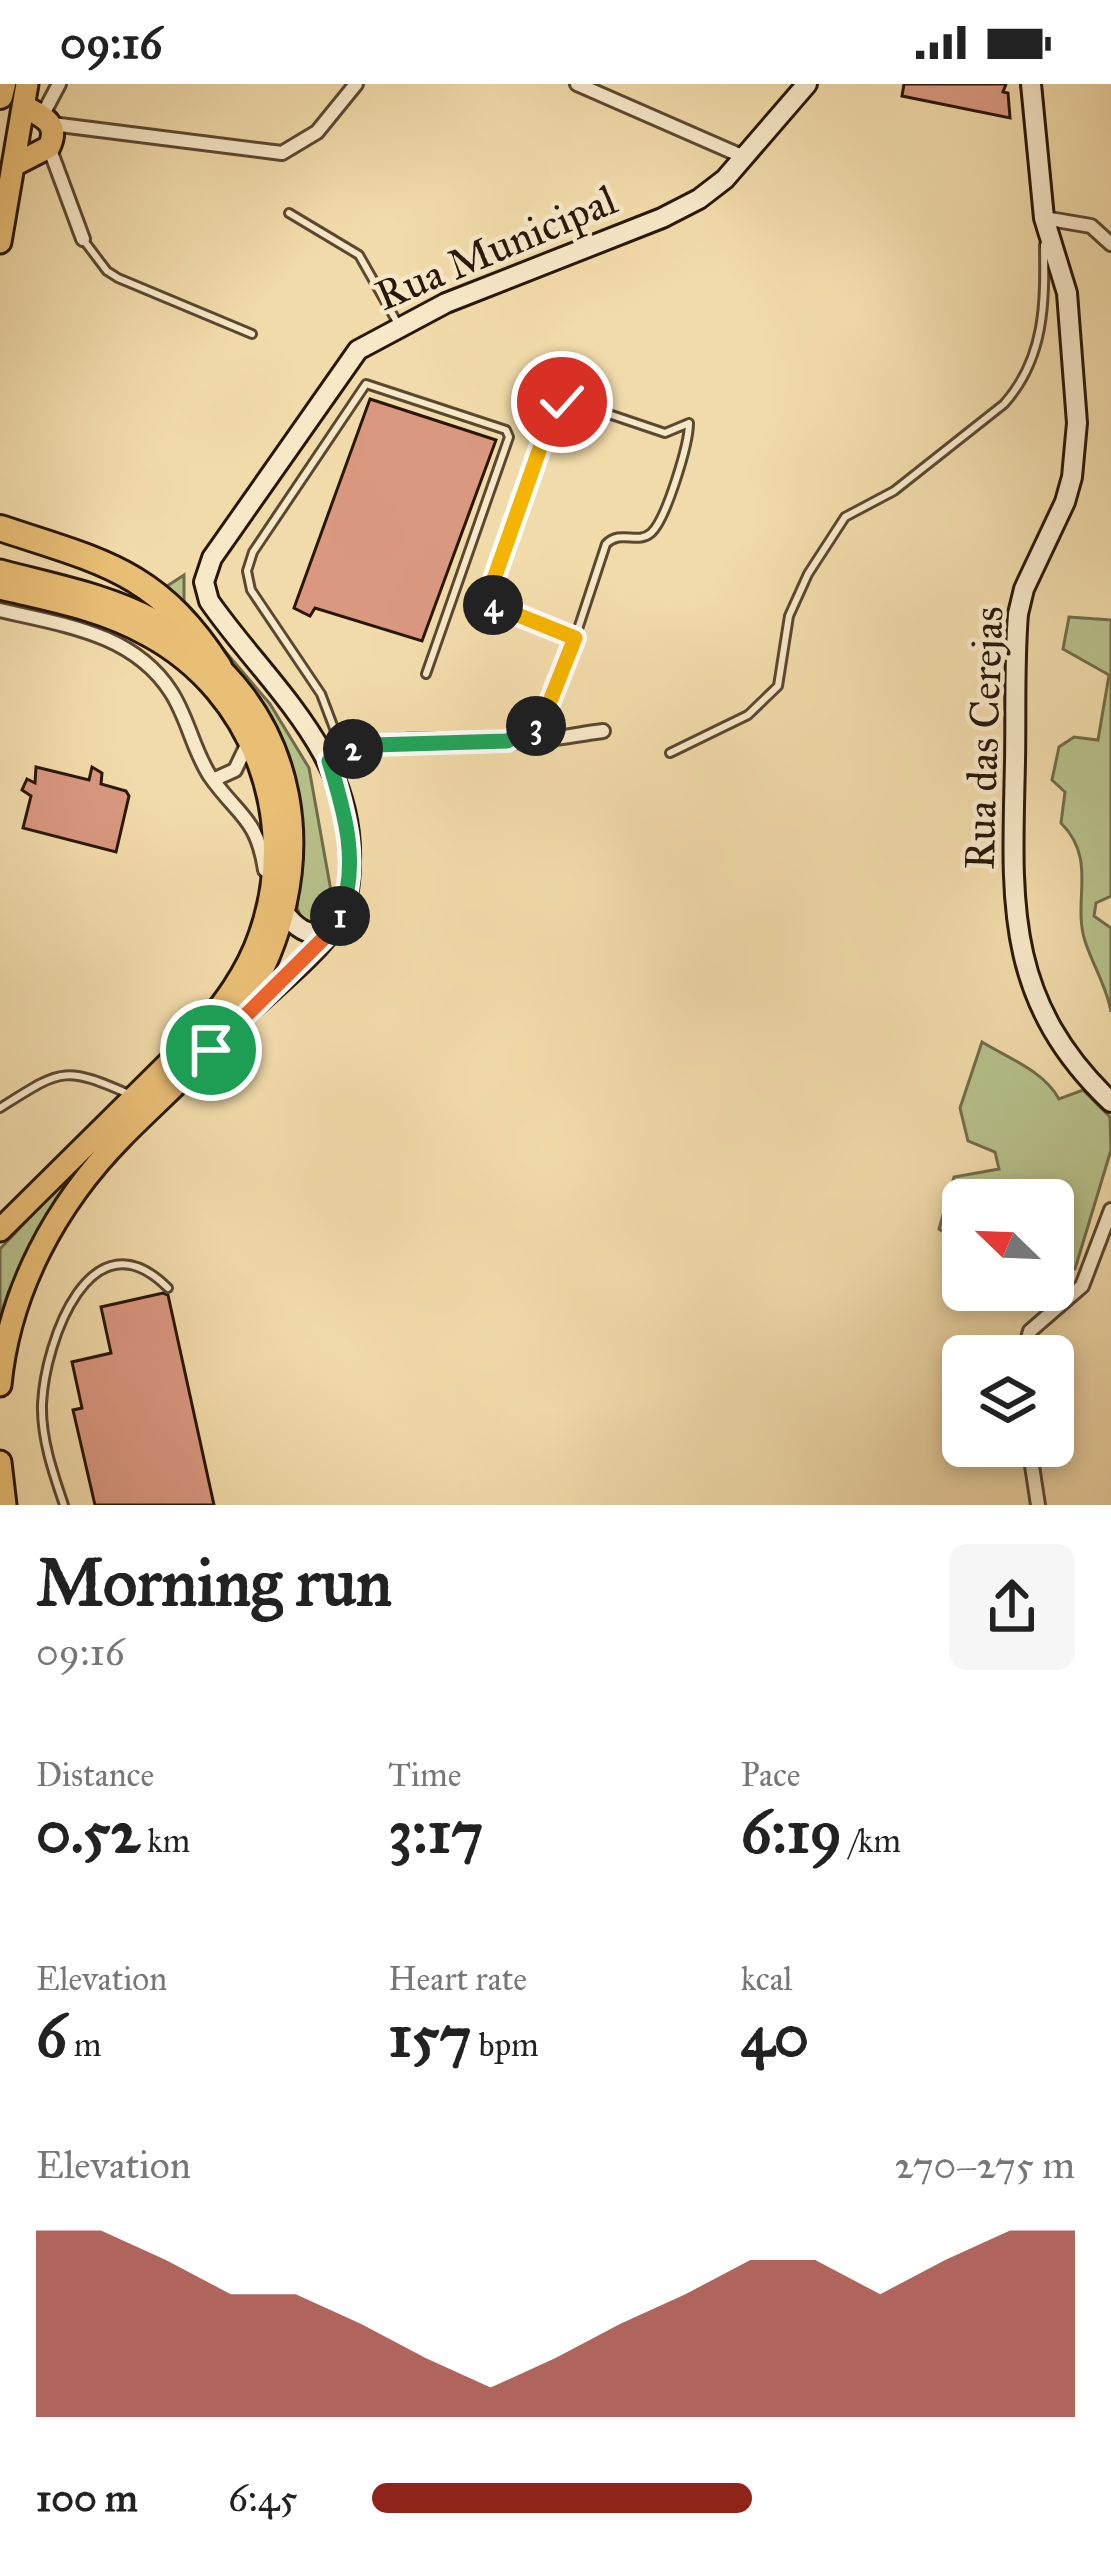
<!DOCTYPE html>
<meta charset="utf-8">
<style>
:root{--surface:#fff;--page:#f6f6f6;--text:#222;--muted:#767676;--accent:#8f2418}
body{margin:0;font-family:"IM FELL Great Primer",serif;background:var(--page);color:var(--text);height:100vh;display:flex;flex-direction:column;font-size:45px;white-space:nowrap}
*{box-sizing:border-box;margin:0}
p{font-size:39px;color:var(--muted)}
.icon{flex:none;width:66px;height:66px;fill:none;stroke:currentColor;stroke-width:2;stroke-linecap:round;stroke-linejoin:round}
.map{position:relative;height:1421px;overflow:hidden}
.panel{display:flex;flex-direction:column;background:var(--surface);flex:1}
.panel>*{flex:none}
.needle{width:78px;rotate:293deg}
.tools{position:absolute;left:942px;top:1095px;display:grid;gap:24px}
.tools a{display:grid;place-items:center;width:132px;height:132px;border-radius:18px;background:var(--surface);box-shadow:0 6px 18px #0003;font-size:60px}
.pin{position:absolute;display:grid;place-items:center;width:102px;height:102px;color:#fff;margin:-51px;border:6px solid #fff;border-radius:50%;box-shadow:0 3px 12px #0007}
.km{position:absolute;width:60px;height:60px;margin:-30px;border-radius:50%;background:#222;color:#fff;font-size:33px;line-height:60px;text-align:center}
.round{display:grid;place-items:center;flex:none;width:126px;height:126px;border-radius:18px;background:var(--page)}
.overview{display:flex;align-items:center;justify-content:space-between;height:204px;padding:0 36px}
h1{font-size:66px;font-weight:700;line-height:90px}
.stats{display:grid;grid-template-columns:repeat(3,1fr);gap:18px;height:204px;padding:12px 36px}
.stats div{display:grid;align-content:center}
.stats b{font-size:60px;font-weight:700}
.stats small{font-size:33px;font-weight:400}
.stats p{font-size:33px}
.chart{height:336px;padding:24px 36px}
.chart p{display:flex;justify-content:space-between}
.chart svg{width:100%;height:216px;margin-top:12px;fill:var(--accent);opacity:.7}
ul{padding:0 36px;list-style:none;font-size:39px}
li{display:grid;grid-template-columns:192px 144px 1fr;align-items:center;height:90px}
li i{height:30px;border-radius:15px;background:var(--accent)}
.status{display:flex;justify-content:space-between;align-items:center;height:84px;padding:0 60px;background:var(--surface);direction:ltr}
.status svg{height:33px;fill:currentColor}
.map>svg:first-child{display:block}
.green{fill:#b7c18b;stroke:#706c4a;stroke-width:3}
.building{fill:#da9881;stroke:#291709;stroke-width:3}
.lines{fill:none;stroke-linecap:round;stroke-linejoin:round}
.service-casing{stroke:#5b4831;stroke-width:12}
.minor-casing{stroke:#5b4831;stroke-width:18}
.secondary-casing{stroke:#291709;stroke-width:24}
.trunk-casing{stroke:#291709;stroke-width:27}
.motorway-casing{stroke:#291709;stroke-width:30}
.service{stroke:#f7e8c8;stroke-width:6}
.minor{stroke:#f7e8c8;stroke-width:12}
.secondary{stroke:#f7e8c8;stroke-width:18}
.trunk{stroke:#e9be75;stroke-width:21}
.motorway{stroke:#e9be75;stroke-width:24}
.split-1-casing{stroke:#fff;stroke-width:24}
.split-2-casing{stroke:#fff;stroke-width:24}
.split-3-casing{stroke:#fff;stroke-width:24}
.split-4-casing{stroke:#fff;stroke-width:24}
.split-5-casing{stroke:#fff;stroke-width:24}
.split-1{stroke:#f0652b;stroke-width:15}
.split-2{stroke:#22a559;stroke-width:15}
.split-3{stroke:#22a559;stroke-width:15}
.split-4{stroke:#f5b400;stroke-width:15}
.split-5{stroke:#f5b400;stroke-width:15}
.labels{text-anchor:middle;dominant-baseline:central;stroke-width:9;stroke-linejoin:round;paint-order:stroke}
.street-label{font-size:42px;fill:#291709;stroke:#f7e8c8}
</style>
<div class="status"><b>09:16</b><svg viewBox="0 0 49 12"><path d="M0 12V9h3v3zM5 12V6h3v6zM10 12V3h3v9zM15 12V0h3v12zM26 1h20v11H26zM47 4h2v5h-2z"/></svg></div>
<div class="map">
<svg width="1111" height="1421" viewBox="0 0 1111 1421">
<rect width="100%" height="100%" fill="#f2dbaa"/>
<filter id="stains"><feTurbulence type="fractalNoise" baseFrequency=".00167" numOctaves="4"/><feColorMatrix values="0 0 0 0 .2 0 0 0 0 .09 0 0 0 0 .02 0 0 0 .5 -.17"/></filter>
<radialGradient id="worn" r=".72"><stop offset=".6" stop-color="#630" stop-opacity="0"/><stop offset="1" stop-color="#630" stop-opacity=".3"/></radialGradient>
<path class="green" d="M 184,491 L 184,519 L 270,620 L 309,684 L 331,807 L 324,829 L 310,838 L 302,835 L 297,824 L 303,754 L 294,687 L 264,626 L 164,504 Z
M 1069,533 L 1111,536 L 1111,812 L 1096,819 L 1094,832 L 1111,844 L 1111,928 C 1107,903 1093,882 1085,857 C 1072,816 1098,776 1061,739 L 1065,708 L 1052,696 L 1059,663 L 1074,653 L 1098,656 L 1109,591 L 1063,565 Z
M 982,958 C 1008,974 1044,987 1059,1015 L 1083,1006 L 1110,1033 L 1111,1066 L 1075,1185 L 1053,1189 L 1053,1116 L 963,1116 L 963,1160 L 939,1145 L 954,1093 L 999,1085 L 995,1068 L 968,1057 L 960,1024 Z
M 100,1059 C 56,1115 22,1163 0,1232 L 0,1165 Z"/>
<path class="building" d="M 904,0 L 1006,0 L 1003,8 L 1008,9 L 1010,34 L 902,12 Z
M 370,315 L 496,356 L 422,557 L 315,524 L 310,532 L 294,524 Z
M 36,683 L 89,696 L 92,683 L 102,689 L 101,700 L 126,707 L 129,712 L 116,768 L 23,744 L 31,712 L 22,706 L 27,695 L 35,699 Z
M 163,1209 L 168,1211 L 214,1421 L 95,1421 L 73,1326 L 82,1324 L 72,1278 L 111,1269 L 101,1223 Z"/>
<g class="lines">
<g class="service-casing">
<path id="service" d="M 289,129 L 359,171 L 397,238
M 85,158 L 107,187 L 118,194 L 252,250
M 575,554 L 606,460 C 621,445 637,461 651,449 C 666,436 689,360 689,339
M 513,654 L 541,640 L 575,554 L 494,522 L 488,516 L 553,327 L 563,318 L 576,319 L 665,349 L 689,339
M 343,668 L 321,610 L 251,506 L 247,487 L 253,468 L 366,300 L 506,346 L 509,353 L 426,590
M 670,669 L 748,631 L 778,602 L 789,532 L 808,490 L 845,433 L 894,407 L 1004,320 C 1045,274 1045,220 1044,161
M 0,1024 C 62,985 63,981 131,1011
M 64,1421 C 53,1389 41,1354 42,1320 C 45,1257 91,1127 168,1204"/>
</g>
<g class="minor-casing">
<path id="minor" d="M 577,0 L 744,73
M 42,32 L 59,0
M 52,40 L 282,69 L 317,48 L 356,0
M 49,63 L 83,155
M 1044,134 L 1091,142 L 1111,160
M 0,526 C 63,541 133,549 171,608 C 188,634 193,666 210,692 C 237,731 257,733 265,786
M 329,677 C 381,646 468,659 527,657 C 553,656 578,650 603,647
M 213,696 L 235,686 L 247,661
M 1023,1272 L 1030,1247 L 1082,1202 L 1111,1126
M 1029,1362 L 1038,1421"/>
</g>
<g class="secondary-casing">
<path id="secondary" d="M 1031,0 L 1044,134 L 1067,209 L 1077,339 L 1072,393 L 1065,418 L 1024,505 L 1018,530 C 1014,579 1016,628 1015,678 C 1012,816 1003,915 1111,1018
M 282,826 C 296,844 307,854 331,847
M 240,937 C 269,907 315,874 337,839 C 348,821 350,798 350,777 C 354,668 266,599 209,517 L 204,498 L 212,474 L 358,266 L 446,219 L 662,134 L 699,115 L 725,95 L 807,0"/>
</g>
<g class="trunk-casing">
<path id="trunk" d="M 16,80 L 49,63 C 60,40 44,33 25,23
M 0,158 L 27,0
M 0,487 C 52,501 108,511 155,537 C 306,618 329,790 239,927 C 207,976 162,1012 122,1053 C 56,1120 9,1207 0,1301
M 0,504 C 51,516 102,525 148,551 C 255,609 300,738 260,851 C 247,889 223,921 197,951 L 0,1146
M 0,1378 L 5,1421"/>
</g>
<g class="motorway-casing">
<path id="motorway" d="M 0,12 L 3,0
M 0,444 C 103,478 157,487 219,583"/>
</g>
<use href="#service" class="service"/>
<use href="#minor" class="minor"/>
<use href="#secondary" class="secondary"/>
<use href="#trunk" class="trunk"/>
<use href="#motorway" class="motorway"/>
</g>
<g class="lines">
<g class="split-1-casing">
<path id="split-1" d="M 211,966 L 331,847 L 340,832"/>
</g>
<g class="split-2-casing">
<path id="split-2" d="M 340,832 C 360,780 345,729 329,677 L 353,665"/>
</g>
<g class="split-3-casing">
<path id="split-3" d="M 353,665 L 374,661 L 507,657 L 536,642"/>
</g>
<g class="split-4-casing">
<path id="split-4" d="M 493,521 L 575,554 L 541,640 L 536,642"/>
</g>
<g class="split-5-casing">
<path id="split-5" d="M 493,521 L 488,512 L 553,327 L 562,318"/>
</g>
<use href="#split-1" class="split-1"/>
<use href="#split-2" class="split-2"/>
<use href="#split-3" class="split-3"/>
<use href="#split-4" class="split-4"/>
<use href="#split-5" class="split-5"/>
</g>
<g class="labels">
<g class="street-label">
<text transform="translate(496 164) rotate(-23)">Rua Municipal</text>
<text transform="translate(984 654) rotate(-88)">Rua das Cerejas</text>
</g>
</g>
<rect width="100%" height="100%" filter="url(#stains)"/>
<rect width="100%" height="100%" fill="url(#worn)"/>
</svg>
<div class="tools">
<a><svg class="needle" viewBox="-14 -14 28 28"><path d="M0-13l5 13h-10z" fill="#e53935"/><path d="M0 13l5-13h-10z" fill="#767676"/></svg></a>
<a><svg class="icon" aria-label="layers" viewBox="0 0 24 24"><path d="M12 4l9 5-9 5-9-5zM3 14l9 5 9-5"/></svg></a>
</div>
<div class="pin" style="left:211px;top:966px;background:#1e9e55"><svg class="icon" aria-label="arrive" viewBox="0 0 24 24"><path d="M6 21V4h12l-3 4 3 4H6"/></svg></div>
<div class="pin" style="left:562px;top:318px;background:#d93025"><svg class="icon" aria-label="check" viewBox="0 0 24 24"><path d="M5 12l5 5 9-10"/></svg></div>
<b class="km" style="left:340px;top:832px">1</b>
<b class="km" style="left:353px;top:665px">2</b>
<b class="km" style="left:536px;top:642px">3</b>
<b class="km" style="left:493px;top:521px">4</b>
</div>
<section class="panel">
<div class="overview"><div><h1>Morning run</h1><p>09:16</p></div><a class="round"><svg class="icon" aria-label="share" viewBox="0 0 24 24"><path d="M12 15V3M7 8l5-5 5 5M5 13v7h14v-7"/></svg></a></div>
<div class="stats">
<div><p>Distance</p><b>0.52<small> km</small></b></div>
<div><p>Time</p><b>3:17</b></div>
<div><p>Pace</p><b>6:19<small> /km</small></b></div>
</div>
<div class="stats">
<div><p>Elevation</p><b>6<small> m</small></b></div>
<div><p>Heart rate</p><b>157<small> bpm</small></b></div>
<div><p>kcal</p><b>40</b></div>
</div>
<div class="chart"><p><span>Elevation</span>270–275 m</p>
<svg viewBox="0 0 160 44" preserveAspectRatio="none"><path d="M0 44V6L10 6L20 12L30 19L40 19L50 25L60 32L70 38L80 32L90 25L100 19L110 12L120 12L130 19L140 12L150 6L160 6V44z"/></svg>
</div>
<ul>
<li><b>100 m</b>6:45<i style="width:54%"></i></li>
</ul>
</section>
